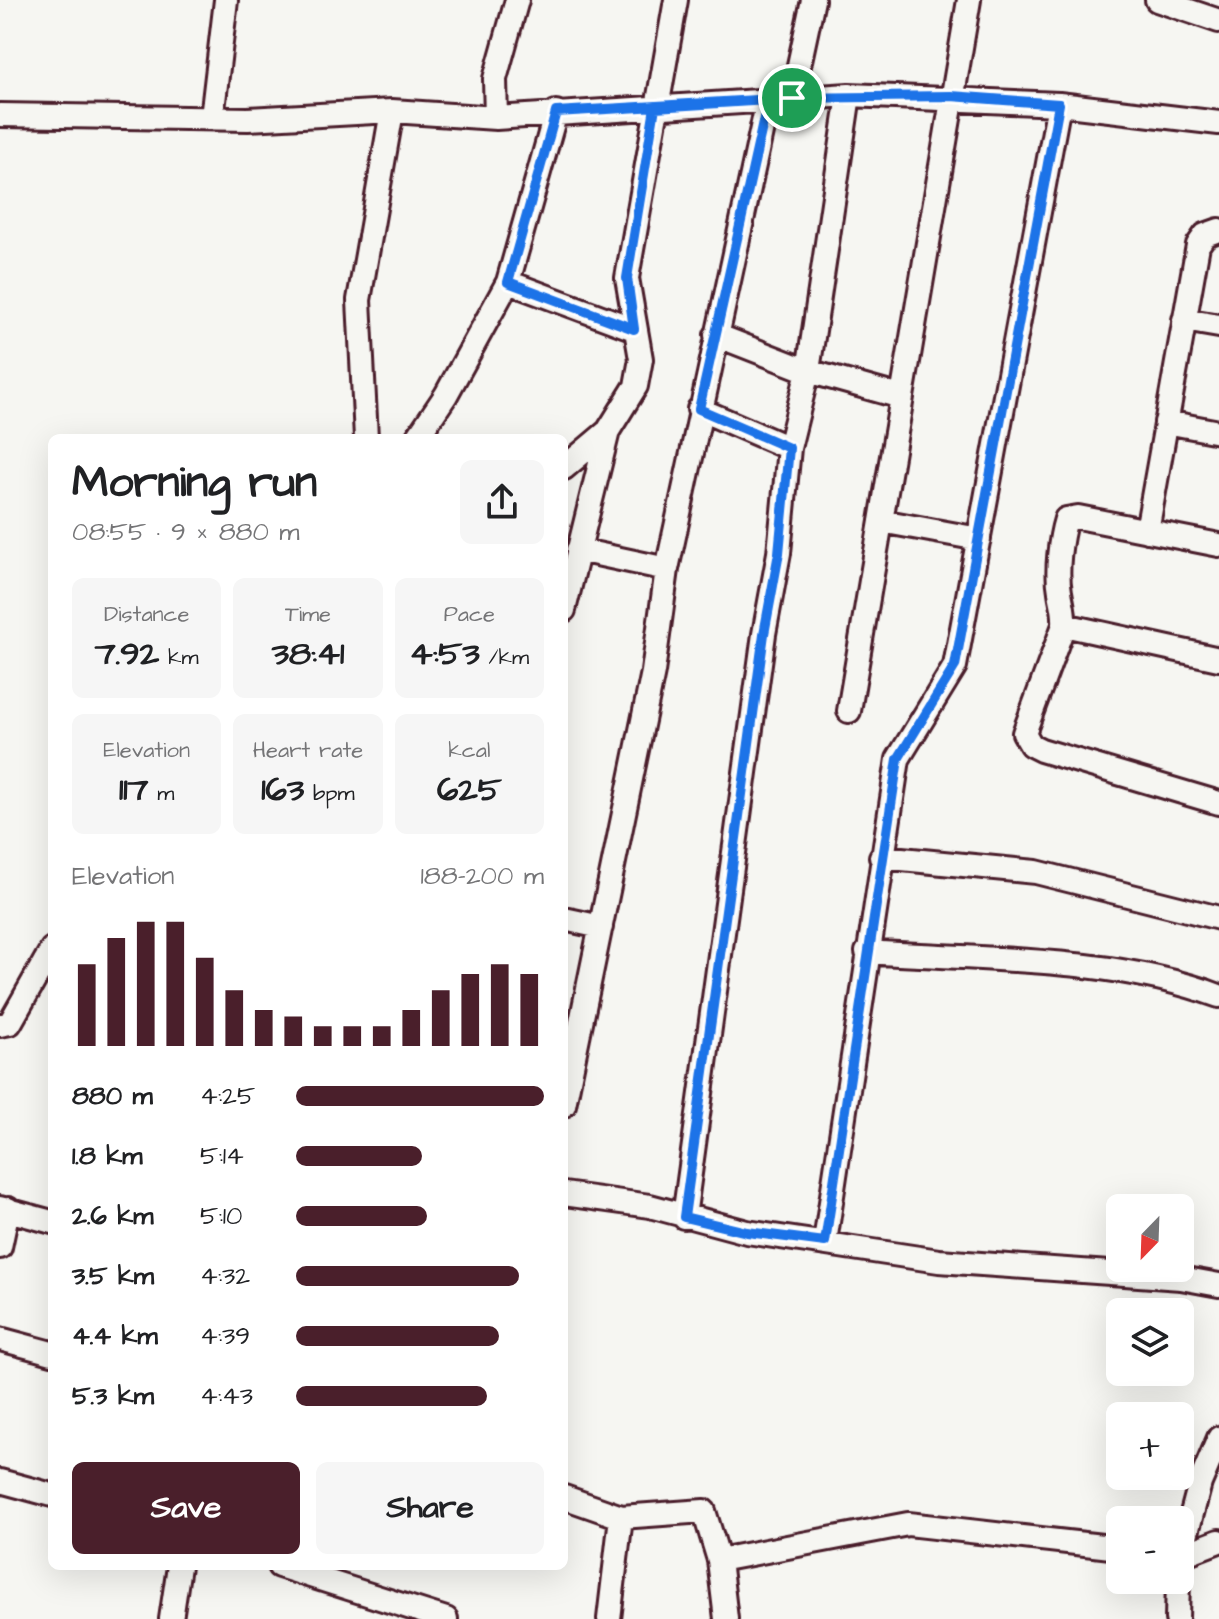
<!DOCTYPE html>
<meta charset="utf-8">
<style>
:root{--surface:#fff;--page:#f6f6f6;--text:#202124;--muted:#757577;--accent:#4a1f2b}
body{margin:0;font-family:"Architects Daughter",sans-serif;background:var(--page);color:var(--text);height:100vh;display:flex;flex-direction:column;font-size:30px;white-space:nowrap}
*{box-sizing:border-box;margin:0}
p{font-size:26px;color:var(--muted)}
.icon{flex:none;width:44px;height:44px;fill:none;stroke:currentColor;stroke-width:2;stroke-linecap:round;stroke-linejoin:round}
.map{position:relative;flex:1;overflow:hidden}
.sheet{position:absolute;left:48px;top:434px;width:520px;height:1136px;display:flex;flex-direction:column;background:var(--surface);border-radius:12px;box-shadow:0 8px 32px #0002}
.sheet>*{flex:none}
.needle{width:52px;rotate:203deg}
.buttons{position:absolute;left:1106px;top:1194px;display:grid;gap:16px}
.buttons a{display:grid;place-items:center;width:88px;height:88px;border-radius:12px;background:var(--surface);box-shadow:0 8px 32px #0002;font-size:40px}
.pin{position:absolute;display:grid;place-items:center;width:68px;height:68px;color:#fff;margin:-34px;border:4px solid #fff;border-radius:50%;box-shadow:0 2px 8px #0007}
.round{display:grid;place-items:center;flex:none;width:84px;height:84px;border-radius:12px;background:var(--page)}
.overview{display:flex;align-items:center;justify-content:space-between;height:136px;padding:0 24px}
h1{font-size:44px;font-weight:700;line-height:60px}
.figures{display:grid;grid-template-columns:repeat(3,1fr);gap:12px;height:136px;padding:8px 24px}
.figures div{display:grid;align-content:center;border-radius:12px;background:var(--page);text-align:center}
.figures b{font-size:34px;font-weight:700}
.figures small{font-size:22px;font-weight:400}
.figures p{font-size:22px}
.chart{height:224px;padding:16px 24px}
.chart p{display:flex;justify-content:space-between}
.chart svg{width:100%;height:144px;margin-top:8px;stroke:var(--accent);stroke-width:6}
.button{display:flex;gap:16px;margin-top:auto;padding:16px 24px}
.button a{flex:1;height:92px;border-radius:12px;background:var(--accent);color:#fff;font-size:32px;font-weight:700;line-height:92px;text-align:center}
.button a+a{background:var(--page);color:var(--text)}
ul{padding:0 24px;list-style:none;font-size:26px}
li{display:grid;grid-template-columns:128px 96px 1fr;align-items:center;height:60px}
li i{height:20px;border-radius:10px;background:var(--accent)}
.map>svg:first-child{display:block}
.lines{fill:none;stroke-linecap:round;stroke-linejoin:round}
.street-casing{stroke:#4a1f2b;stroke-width:28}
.street{stroke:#f6f6f2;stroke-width:22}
.route-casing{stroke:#fff;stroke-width:16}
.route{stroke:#1a73e8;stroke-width:10}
</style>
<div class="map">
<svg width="1219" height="1619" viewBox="0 0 1219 1619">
<rect width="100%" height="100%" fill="#f6f6f2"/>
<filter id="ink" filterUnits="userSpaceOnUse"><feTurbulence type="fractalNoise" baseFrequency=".0125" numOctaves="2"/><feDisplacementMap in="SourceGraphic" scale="16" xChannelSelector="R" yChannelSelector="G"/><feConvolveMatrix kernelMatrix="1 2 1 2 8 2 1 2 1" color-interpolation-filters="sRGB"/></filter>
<g filter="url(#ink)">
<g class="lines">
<g class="street-casing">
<path id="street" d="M 1157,0 L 1219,21
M 792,98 L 813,0
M 0,115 L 248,119 L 392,111 L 496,118 L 849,95 L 1059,104 L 1219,123
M 212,118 L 226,0
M 496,118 L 495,79 L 517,0
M 508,282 L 634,329
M 1184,320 L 1219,326
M 716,335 L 808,371 L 901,397
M 699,409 L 789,448
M 1166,422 L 1219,432
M 366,438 L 359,300 L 392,111
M 417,438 L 446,395 L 508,282 L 556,112
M 564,468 L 608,431
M 881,521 L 979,539
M 1147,531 L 1198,245 L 1205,235 L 1219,230
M 1219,545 L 1078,517 L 1066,519 C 1060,539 1056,571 1060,592 C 1062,605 1065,612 1064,625 L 1024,733 L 1031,745 L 1041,750 L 1219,803
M 578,550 L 667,569
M 564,610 L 608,431 L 636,386 L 641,359 L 627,278 L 676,0
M 1064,625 L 1219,659
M 849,711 L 969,0
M 881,857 L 1036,872 L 1219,918
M 564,919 L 601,927
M 867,952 C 980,960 1113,956 1219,996
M 0,1025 L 10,1023 L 52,949
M 564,1105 L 653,672 L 667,569 L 768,100
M 564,1194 L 650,1206 L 747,1232 L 939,1261 L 1181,1278 L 1219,1285
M 0,1208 L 52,1222
M 684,1217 L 764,634 L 779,553 L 789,448 L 808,371 L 849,95
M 825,1242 L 898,759 L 955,666 L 1059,104
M 0,1247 L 8,1209
M 0,1339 L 52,1353
M 0,1481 L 52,1495
M 564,1497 L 621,1517
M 1180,1556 L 1219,1541
M 1180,1559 L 1200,1483 L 1219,1438
M 719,1560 L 908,1524 L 1120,1548
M 279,1566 L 446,1619
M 171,1619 L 179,1566
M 609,1619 L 621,1517 L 704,1511 L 719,1560 L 726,1619
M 1177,1619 L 1178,1580"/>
</g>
<use href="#street" class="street"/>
</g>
</g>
<g class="lines" filter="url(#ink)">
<g class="route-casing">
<path id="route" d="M 792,98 L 556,112 L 508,282 L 634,329 L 627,278 L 655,107 L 768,100 L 699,409 L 789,448 L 779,553 L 764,634 L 684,1217 L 747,1232 L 825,1242 L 898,759 L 955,666 L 1059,104 L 951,96 L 792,98"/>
</g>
<use href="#route" class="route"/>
</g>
</svg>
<div class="buttons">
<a><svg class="needle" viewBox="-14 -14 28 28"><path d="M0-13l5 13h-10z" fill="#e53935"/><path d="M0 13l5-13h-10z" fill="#757577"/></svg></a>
<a><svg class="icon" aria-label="layers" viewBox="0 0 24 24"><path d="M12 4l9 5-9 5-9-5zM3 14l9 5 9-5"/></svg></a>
<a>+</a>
<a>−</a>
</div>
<div class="pin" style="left:792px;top:98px;background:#1e9e55"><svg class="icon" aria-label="arrive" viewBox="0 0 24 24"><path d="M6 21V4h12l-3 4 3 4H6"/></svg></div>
<section class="sheet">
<div class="overview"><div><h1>Morning run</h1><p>08:55 · 9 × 880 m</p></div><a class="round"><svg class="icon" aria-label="share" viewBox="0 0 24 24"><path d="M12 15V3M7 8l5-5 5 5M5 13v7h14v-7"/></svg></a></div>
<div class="figures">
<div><p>Distance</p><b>7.92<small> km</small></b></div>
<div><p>Time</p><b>38:41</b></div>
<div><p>Pace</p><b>4:53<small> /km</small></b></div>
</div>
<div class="figures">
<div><p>Elevation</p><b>117<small> m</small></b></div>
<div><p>Heart rate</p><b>163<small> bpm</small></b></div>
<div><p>kcal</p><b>625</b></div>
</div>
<div class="chart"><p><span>Elevation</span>188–200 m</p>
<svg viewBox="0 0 160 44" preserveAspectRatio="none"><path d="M5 44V19M15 44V11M25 44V6M35 44V6M45 44V17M55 44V27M65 44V33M75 44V35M85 44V38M95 44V38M105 44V38M115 44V33M125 44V27M135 44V22M145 44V19M155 44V22"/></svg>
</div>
<ul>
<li><b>880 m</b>4:25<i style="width:100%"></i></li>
<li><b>1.8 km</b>5:14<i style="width:51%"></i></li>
<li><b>2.6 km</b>5:10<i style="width:53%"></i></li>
<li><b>3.5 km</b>4:32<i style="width:90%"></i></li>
<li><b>4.4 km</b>4:39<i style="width:82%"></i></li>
<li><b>5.3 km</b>4:43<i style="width:77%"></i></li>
</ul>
<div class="button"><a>Save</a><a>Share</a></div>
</section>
</div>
